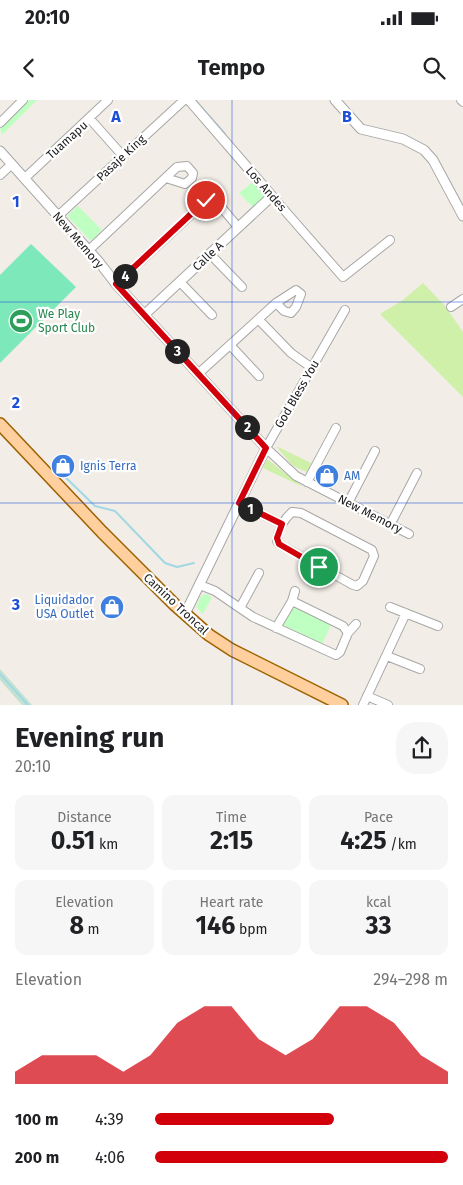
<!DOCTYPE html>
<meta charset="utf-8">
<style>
:root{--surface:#fff;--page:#f6f6f6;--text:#202124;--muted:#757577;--accent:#d1000a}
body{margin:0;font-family:"Fira Sans",sans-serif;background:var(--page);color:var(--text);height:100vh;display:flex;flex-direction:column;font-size:19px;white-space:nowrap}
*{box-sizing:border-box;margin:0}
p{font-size:16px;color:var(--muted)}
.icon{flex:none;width:28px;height:28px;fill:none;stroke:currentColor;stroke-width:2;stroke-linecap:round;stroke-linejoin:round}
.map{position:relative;height:605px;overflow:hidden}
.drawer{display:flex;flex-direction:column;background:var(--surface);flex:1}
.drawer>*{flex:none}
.pin{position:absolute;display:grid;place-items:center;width:42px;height:42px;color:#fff;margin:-21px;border:2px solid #fff;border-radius:50%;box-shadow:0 1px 5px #0007}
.km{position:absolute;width:25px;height:25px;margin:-12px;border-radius:50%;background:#222;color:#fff;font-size:14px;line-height:25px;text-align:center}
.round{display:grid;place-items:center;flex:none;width:52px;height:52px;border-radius:20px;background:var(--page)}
.headline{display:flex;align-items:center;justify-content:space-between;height:85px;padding:0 15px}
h1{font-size:28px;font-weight:700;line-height:38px}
.metrics{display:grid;grid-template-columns:repeat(3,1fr);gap:8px;height:85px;padding:5px 15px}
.metrics div{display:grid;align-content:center;border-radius:12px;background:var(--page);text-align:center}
.metrics b{font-size:25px;font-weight:700}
.metrics small{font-size:14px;font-weight:400}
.metrics p{font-size:14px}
.chart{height:140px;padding:10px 15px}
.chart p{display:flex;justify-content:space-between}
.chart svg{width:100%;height:90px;margin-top:5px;fill:var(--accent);opacity:.7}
ul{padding:0 15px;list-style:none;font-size:16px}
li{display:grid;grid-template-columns:80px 60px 1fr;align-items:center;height:38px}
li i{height:12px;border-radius:6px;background:var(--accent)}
.status{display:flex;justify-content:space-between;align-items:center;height:35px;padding:0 25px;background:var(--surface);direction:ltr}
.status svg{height:14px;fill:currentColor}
header{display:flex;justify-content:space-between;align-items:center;height:65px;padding:0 15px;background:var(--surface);font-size:22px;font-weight:700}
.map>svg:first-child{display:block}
.grass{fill:#cff0a8}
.wetland{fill:#c1e1d1}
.park{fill:#c0ffc2}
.pitch{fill:#7de8ba}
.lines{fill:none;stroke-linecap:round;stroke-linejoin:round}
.stream{stroke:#a2d8e3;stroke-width:2}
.minor-casing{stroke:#a7a7a7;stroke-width:10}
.tertiary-casing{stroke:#a7a7a7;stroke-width:11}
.primary-casing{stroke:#9d6100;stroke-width:14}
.minor{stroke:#fff;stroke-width:8}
.tertiary{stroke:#fff;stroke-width:9}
.primary{stroke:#ffd09e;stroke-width:11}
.route-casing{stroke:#fff;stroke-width:10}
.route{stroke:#d1000a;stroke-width:6}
.grid{fill:none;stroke:#1d4ed8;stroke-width:1;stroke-opacity:0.55}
.labels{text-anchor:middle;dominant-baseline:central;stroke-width:4.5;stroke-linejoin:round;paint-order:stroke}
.street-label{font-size:12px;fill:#202020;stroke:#fff}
.leisure-label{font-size:12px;fill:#27864d;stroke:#fff;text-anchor:start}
.shop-label{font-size:12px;fill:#366cbe;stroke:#fff;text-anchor:start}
.grid-label{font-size:16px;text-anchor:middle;font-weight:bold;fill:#1d4ed8;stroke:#fff;stroke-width:4.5;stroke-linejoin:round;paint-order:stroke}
</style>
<div class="status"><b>20:10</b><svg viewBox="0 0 49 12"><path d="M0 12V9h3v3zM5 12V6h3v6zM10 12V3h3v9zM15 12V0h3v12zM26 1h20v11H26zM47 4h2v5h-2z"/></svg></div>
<header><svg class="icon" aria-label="back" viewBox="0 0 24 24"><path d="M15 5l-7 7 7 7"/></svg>Tempo<svg class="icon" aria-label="search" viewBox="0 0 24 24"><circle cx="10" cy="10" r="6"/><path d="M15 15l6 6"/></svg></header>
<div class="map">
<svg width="463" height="605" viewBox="0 0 463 605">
<rect width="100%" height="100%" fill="#f2ede6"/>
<path class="grass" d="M 423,183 L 445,206 L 463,232 L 463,297 L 380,214 L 403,200 Z
M 276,346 L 311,363 L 307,372 L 293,366 Z
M 267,359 L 303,387 L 263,368 Z"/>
<path class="wetland" d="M 0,569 L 32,605 L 22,605 L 0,580 Z"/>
<path class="park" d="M 28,0 L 37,0 L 2,35 L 0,28 Z
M 253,82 L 265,96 L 253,107 L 239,93 Z
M 78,106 L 102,130 L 91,141 L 67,116 Z
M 206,494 L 212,497 L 203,514 L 196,507 L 201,496 Z
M 293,505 L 331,525 L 322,544 L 283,525 Z"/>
<path class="pitch" d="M 31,144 L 76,187 L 0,263 L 0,175 Z"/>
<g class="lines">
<path class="stream" d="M 195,0 L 225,34
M 58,370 L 95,406 L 115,411 L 165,463 L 177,467 L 194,463
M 0,574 L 28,605"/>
<g class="minor-casing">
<path id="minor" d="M 461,0 L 463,2
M 90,19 L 123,56
M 0,23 L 23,0
M 0,75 L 12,64
M 25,78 L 108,0
M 272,96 L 343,177 L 390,140
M 58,116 L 184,0
M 89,150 L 177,67 L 187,66 L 193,73 L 192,78 L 185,84 L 166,78
M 210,154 L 242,187
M 180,182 L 212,215
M 116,184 L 208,99 L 216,101 L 238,127
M 451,207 L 463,199
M 345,210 L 266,348 L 296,376 L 409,434
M 259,220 L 291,253 L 312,268
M 230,245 L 259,276
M 198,274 L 276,203 L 296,190 L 301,194 L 296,207 L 291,213 L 284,211 L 276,203
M 307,382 L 336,328
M 239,403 L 282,424
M 348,403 L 375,351
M 292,412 L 301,413 L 372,450 L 374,456 L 363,481 L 357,486 L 353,485 L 279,444 L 277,441 C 278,430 284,419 292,412 Z
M 390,425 L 417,373
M 200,485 L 215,491 L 253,517 L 336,555 L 340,552 L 348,533 L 356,524
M 292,501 L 343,526 L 348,533
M 390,507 L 438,526
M 240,508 L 259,473
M 276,528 L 292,501 L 295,491
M 387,556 L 420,569
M 367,596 L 388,605
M 363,605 L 406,513"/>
</g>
<g class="tertiary-casing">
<path id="tertiary" d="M 335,0 L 361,29 L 403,39 L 424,50 L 433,60 L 463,116
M 0,51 L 99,162 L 116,184 L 266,348 L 185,514
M 144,215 L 272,96 L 189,0"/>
</g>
<g class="primary-casing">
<path id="primary" d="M 0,324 L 102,432 L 175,505 L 209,535 L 232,550 L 342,605"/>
</g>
<use href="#minor" class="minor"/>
<use href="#tertiary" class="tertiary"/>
<use href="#primary" class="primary"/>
</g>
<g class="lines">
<g class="route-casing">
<path id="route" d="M 206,100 L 116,184 L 266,348 L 239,403 L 282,424 L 277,438 L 279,444 L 319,467"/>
</g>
<use href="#route" class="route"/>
</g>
<path class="grid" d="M 232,0 L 232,605M 0,202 L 463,202M 0,403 L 463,403"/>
<defs>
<g id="stadium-disc" transform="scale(1.25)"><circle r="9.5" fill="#2e9e5b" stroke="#fff"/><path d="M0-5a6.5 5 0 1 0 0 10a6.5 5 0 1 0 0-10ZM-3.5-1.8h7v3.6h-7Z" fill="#fff"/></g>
<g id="shop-disc" transform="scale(1.25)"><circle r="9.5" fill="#3f7fe0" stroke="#fff"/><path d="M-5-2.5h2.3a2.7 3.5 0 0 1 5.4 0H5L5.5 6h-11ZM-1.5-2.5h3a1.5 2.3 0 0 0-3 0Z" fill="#fff"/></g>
</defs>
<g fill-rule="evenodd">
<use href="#stadium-disc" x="21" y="221"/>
<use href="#shop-disc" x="63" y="366"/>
<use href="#shop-disc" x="327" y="376"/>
<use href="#shop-disc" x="112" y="507"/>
</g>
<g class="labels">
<g class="street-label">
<text transform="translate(67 40) rotate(-42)">Tuamapu</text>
<text transform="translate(121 58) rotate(-43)">Pasaje King</text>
<text transform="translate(266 89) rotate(49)">Los Andes</text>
<text transform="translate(78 140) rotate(49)">New Memory</text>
<text transform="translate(208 156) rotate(-43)">Calle A</text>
<text transform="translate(297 294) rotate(-60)">God Bless You</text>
<text transform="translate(370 414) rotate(27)">New Memory</text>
<text transform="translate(176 504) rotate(43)">Camino Troncal</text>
</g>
<g class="leisure-label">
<text x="38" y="214">We Play<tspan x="38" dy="14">Sport Club</tspan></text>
</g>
<g class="shop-label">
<text x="80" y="366">Ignis Terra</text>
<text x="344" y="376">AM</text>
<text x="94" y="500" text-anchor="end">Liquidador<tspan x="94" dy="14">USA Outlet</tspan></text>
</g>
</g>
<g class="grid-label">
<text x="116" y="22">A</text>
<text x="347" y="22">B</text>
<text x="16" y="107">1</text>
<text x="16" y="308">2</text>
<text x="16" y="510">3</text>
</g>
</svg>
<div class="pin" style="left:319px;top:467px;background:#1e9e55"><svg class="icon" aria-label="arrive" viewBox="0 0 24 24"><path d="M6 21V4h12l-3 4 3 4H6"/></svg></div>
<div class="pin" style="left:206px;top:100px;background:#d93025"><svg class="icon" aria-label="check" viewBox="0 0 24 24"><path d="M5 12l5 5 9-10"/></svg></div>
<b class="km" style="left:250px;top:409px">1</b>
<b class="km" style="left:247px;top:327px">2</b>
<b class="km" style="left:177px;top:251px">3</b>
<b class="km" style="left:125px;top:176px">4</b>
</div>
<section class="drawer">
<div class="headline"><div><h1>Evening run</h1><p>20:10</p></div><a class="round"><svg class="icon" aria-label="share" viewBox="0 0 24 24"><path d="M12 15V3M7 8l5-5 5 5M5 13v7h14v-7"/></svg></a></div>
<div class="metrics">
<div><p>Distance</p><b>0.51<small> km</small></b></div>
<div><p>Time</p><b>2:15</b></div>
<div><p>Pace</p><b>4:25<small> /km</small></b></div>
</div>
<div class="metrics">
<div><p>Elevation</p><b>8<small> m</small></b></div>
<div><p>Heart rate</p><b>146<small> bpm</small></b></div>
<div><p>kcal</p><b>33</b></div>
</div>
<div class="chart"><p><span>Elevation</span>294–298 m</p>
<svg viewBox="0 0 160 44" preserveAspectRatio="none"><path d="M0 44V38L10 30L20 30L30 30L40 38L50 30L60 14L70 6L80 6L90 22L100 30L110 22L120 6L130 6L140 14L150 30L160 38V44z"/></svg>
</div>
<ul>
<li><b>100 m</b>4:39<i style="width:61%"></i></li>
<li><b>200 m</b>4:06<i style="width:100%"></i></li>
</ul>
</section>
